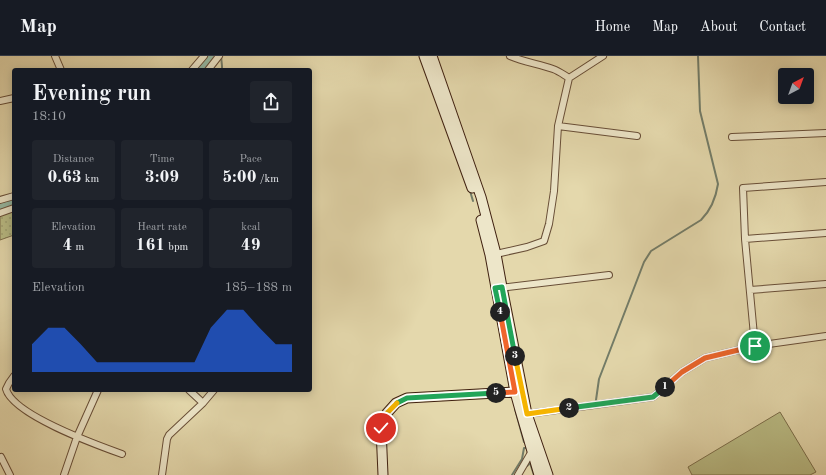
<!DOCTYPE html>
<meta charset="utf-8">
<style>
:root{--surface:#171b24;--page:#20242c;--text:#f1f3f6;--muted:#9ea1a6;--line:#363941;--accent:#2563eb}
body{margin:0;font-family:"Old Standard TT",serif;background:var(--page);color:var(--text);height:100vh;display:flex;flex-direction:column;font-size:15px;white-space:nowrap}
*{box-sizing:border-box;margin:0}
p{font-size:13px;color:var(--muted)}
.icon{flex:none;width:22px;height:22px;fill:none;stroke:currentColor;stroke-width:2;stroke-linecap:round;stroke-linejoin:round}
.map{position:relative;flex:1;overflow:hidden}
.side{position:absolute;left:12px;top:12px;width:300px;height:324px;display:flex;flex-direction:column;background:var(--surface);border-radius:4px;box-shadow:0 2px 10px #0003}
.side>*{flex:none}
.needle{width:26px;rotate:41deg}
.controls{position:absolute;left:778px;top:12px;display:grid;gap:8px}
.controls a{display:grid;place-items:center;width:36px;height:36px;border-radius:4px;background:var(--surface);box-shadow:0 2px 10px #0003;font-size:20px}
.pin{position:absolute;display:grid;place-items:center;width:34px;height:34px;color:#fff;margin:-17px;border:2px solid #fff;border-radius:50%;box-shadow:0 1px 4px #0007}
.km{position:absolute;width:20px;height:20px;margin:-10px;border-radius:50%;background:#222;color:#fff;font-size:11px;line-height:20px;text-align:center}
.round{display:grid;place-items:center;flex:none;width:42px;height:42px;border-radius:4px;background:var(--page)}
.head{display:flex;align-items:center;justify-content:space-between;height:68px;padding:0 20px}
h1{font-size:22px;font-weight:800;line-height:30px}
.metrics{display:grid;grid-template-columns:repeat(3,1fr);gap:6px;height:68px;padding:4px 20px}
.metrics div{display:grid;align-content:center;border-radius:4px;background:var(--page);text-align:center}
.metrics b{font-size:17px;font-weight:800}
.metrics small{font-size:11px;font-weight:400}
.metrics p{font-size:11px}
.chart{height:112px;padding:8px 20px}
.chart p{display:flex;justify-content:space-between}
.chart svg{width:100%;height:72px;margin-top:4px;fill:var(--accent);opacity:.7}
header{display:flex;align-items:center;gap:24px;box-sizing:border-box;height:56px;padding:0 20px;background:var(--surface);border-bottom:1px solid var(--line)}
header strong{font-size:19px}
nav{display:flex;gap:22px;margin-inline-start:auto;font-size:14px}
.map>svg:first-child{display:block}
.park{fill:url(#park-dots);stroke:#7c6e4b}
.garden{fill:#babd86;stroke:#7c6e4b}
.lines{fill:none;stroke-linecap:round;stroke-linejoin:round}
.stream{stroke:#737d69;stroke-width:2}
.canal{stroke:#96bba5;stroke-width:7}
.street-casing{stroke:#684e37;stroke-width:8}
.secondary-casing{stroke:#3f2010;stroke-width:11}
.street{stroke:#ede6c9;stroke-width:6}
.secondary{stroke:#ede6c9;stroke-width:9}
.split-1-casing{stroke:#fff;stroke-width:8}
.split-2-casing{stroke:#fff;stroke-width:8}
.split-3-casing{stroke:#fff;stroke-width:8}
.split-4-casing{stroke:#fff;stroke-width:8}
.split-5-casing{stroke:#fff;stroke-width:8}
.split-6-casing{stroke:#fff;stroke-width:8}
.split-7-casing{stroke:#fff;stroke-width:8}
.split-1{stroke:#f0652b;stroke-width:5}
.split-2{stroke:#22a559;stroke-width:5}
.split-3{stroke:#f5b400;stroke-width:5}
.split-4{stroke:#22a559;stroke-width:5}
.split-5{stroke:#f0652b;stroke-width:5}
.split-6{stroke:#22a559;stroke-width:5}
.split-7{stroke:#f5b400;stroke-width:5}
</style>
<header>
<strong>Map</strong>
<nav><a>Home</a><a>Map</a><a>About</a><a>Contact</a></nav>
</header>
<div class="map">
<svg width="826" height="419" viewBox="0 0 826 419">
<defs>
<pattern id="park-dots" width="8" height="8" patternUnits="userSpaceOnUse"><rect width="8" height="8" fill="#babd86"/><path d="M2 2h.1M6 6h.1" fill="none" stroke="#a1a273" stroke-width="1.8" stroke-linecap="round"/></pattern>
</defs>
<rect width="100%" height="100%" fill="#e4d8ac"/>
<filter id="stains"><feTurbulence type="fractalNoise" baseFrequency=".005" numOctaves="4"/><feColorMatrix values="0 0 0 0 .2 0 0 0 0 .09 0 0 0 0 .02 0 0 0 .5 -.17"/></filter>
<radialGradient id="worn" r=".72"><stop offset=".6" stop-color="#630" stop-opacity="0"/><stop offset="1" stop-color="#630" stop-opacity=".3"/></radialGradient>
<path class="park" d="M 14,156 L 14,179 L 0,184 L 0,158 Z"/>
<path class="garden" d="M 780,356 L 816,416 L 810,419 L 692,419 L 688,411 Z"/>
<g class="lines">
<path class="stream" d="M 221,0 L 222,10 L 222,14
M 470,135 L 473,145
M 596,344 L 599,323 L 644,206 L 651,195 L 701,164 C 711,154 716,141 718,128 L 700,55 L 698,0
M 515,353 L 524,386
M 527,410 L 530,407 L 534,419
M 512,419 L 522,403 L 524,392 L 526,392"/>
<path class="canal" d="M 199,14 L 211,0
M 0,150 L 14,144"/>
<g class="street-casing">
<path id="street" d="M 55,0 L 61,14
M 510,0 C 524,6 539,8 553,13 C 559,15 564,19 569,22
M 192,14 L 204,0
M 208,14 L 219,0
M 0,45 L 14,42
M 558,70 L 637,80
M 732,81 L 826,77
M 0,144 L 14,140
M 0,157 L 14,152
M 745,183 L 826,177
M 496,198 L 527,191 L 544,185 L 549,168 L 554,135 L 558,70 L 569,22 L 603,0
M 499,232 L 609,219
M 750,234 L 826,228
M 755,290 L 745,183 L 743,132 L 826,126
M 14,320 L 9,327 L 6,333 C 13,359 97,389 122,398
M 189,334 L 203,347
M 527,358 L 653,341 L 682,316 L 705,302 L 755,290 L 826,280
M 1,401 L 10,419
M 64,419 L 77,381 L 98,334
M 162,419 L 167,383 L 169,379 L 203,347 L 214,334
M 518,419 L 532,395"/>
</g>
<g class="secondary-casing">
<path id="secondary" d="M 424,0 L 472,132
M 432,0 L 481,141 L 496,198 L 502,231 L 527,358 L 548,419
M 481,164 L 490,199 L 515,336 L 520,354 L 539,419
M 383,419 L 381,372 L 387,357 L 396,347 L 407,342 L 515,336"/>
</g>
<use href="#street" class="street"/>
<use href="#secondary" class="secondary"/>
</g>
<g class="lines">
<g class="split-1-casing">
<path id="split-1" d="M 665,331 L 682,316 L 705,302 L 755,290"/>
</g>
<g class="split-2-casing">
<path id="split-2" d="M 569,352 L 653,341 L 665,331"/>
</g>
<g class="split-3-casing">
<path id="split-3" d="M 515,300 L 527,358 L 569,352"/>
</g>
<g class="split-4-casing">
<path id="split-4" d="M 500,256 L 495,232 L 502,231 L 515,300"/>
</g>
<g class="split-5-casing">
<path id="split-5" d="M 496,337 L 515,336 L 500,256"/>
</g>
<g class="split-6-casing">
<path id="split-6" d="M 397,347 L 407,342 L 496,337"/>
</g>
<g class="split-7-casing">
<path id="split-7" d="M 381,372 L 387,357 L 397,347"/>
</g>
<use href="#split-1" class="split-1"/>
<use href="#split-2" class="split-2"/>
<use href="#split-3" class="split-3"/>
<use href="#split-4" class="split-4"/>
<use href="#split-5" class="split-5"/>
<use href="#split-6" class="split-6"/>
<use href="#split-7" class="split-7"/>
</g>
<rect width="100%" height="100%" filter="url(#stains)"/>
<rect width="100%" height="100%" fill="url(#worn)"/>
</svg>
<div class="controls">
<a><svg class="needle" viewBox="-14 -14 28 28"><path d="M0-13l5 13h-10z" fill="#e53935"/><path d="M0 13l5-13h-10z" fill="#9ea1a6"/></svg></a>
</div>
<div class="pin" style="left:755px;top:290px;background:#1e9e55"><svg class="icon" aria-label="arrive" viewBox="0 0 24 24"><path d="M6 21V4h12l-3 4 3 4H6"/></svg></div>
<div class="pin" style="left:381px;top:372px;background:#d93025"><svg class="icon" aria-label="check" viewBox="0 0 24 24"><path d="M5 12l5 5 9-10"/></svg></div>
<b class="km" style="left:665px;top:331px">1</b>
<b class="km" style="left:569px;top:352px">2</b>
<b class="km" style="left:515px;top:300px">3</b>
<b class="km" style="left:500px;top:256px">4</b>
<b class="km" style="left:496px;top:337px">5</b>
<section class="side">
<div class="head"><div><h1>Evening run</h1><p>18:10</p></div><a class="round"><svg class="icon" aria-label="share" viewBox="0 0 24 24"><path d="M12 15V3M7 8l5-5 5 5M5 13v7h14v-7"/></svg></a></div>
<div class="metrics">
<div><p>Distance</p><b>0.63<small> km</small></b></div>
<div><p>Time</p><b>3:09</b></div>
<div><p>Pace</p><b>5:00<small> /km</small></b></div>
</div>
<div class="metrics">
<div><p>Elevation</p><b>4<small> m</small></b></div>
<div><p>Heart rate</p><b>161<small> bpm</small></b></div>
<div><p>kcal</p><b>49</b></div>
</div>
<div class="chart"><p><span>Elevation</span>185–188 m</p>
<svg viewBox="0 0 160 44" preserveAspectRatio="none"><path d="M0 44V27L10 17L20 17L30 27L40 38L50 38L60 38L70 38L80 38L90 38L100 38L110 17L120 6L130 6L140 17L150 27L160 27V44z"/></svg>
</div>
</section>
</div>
